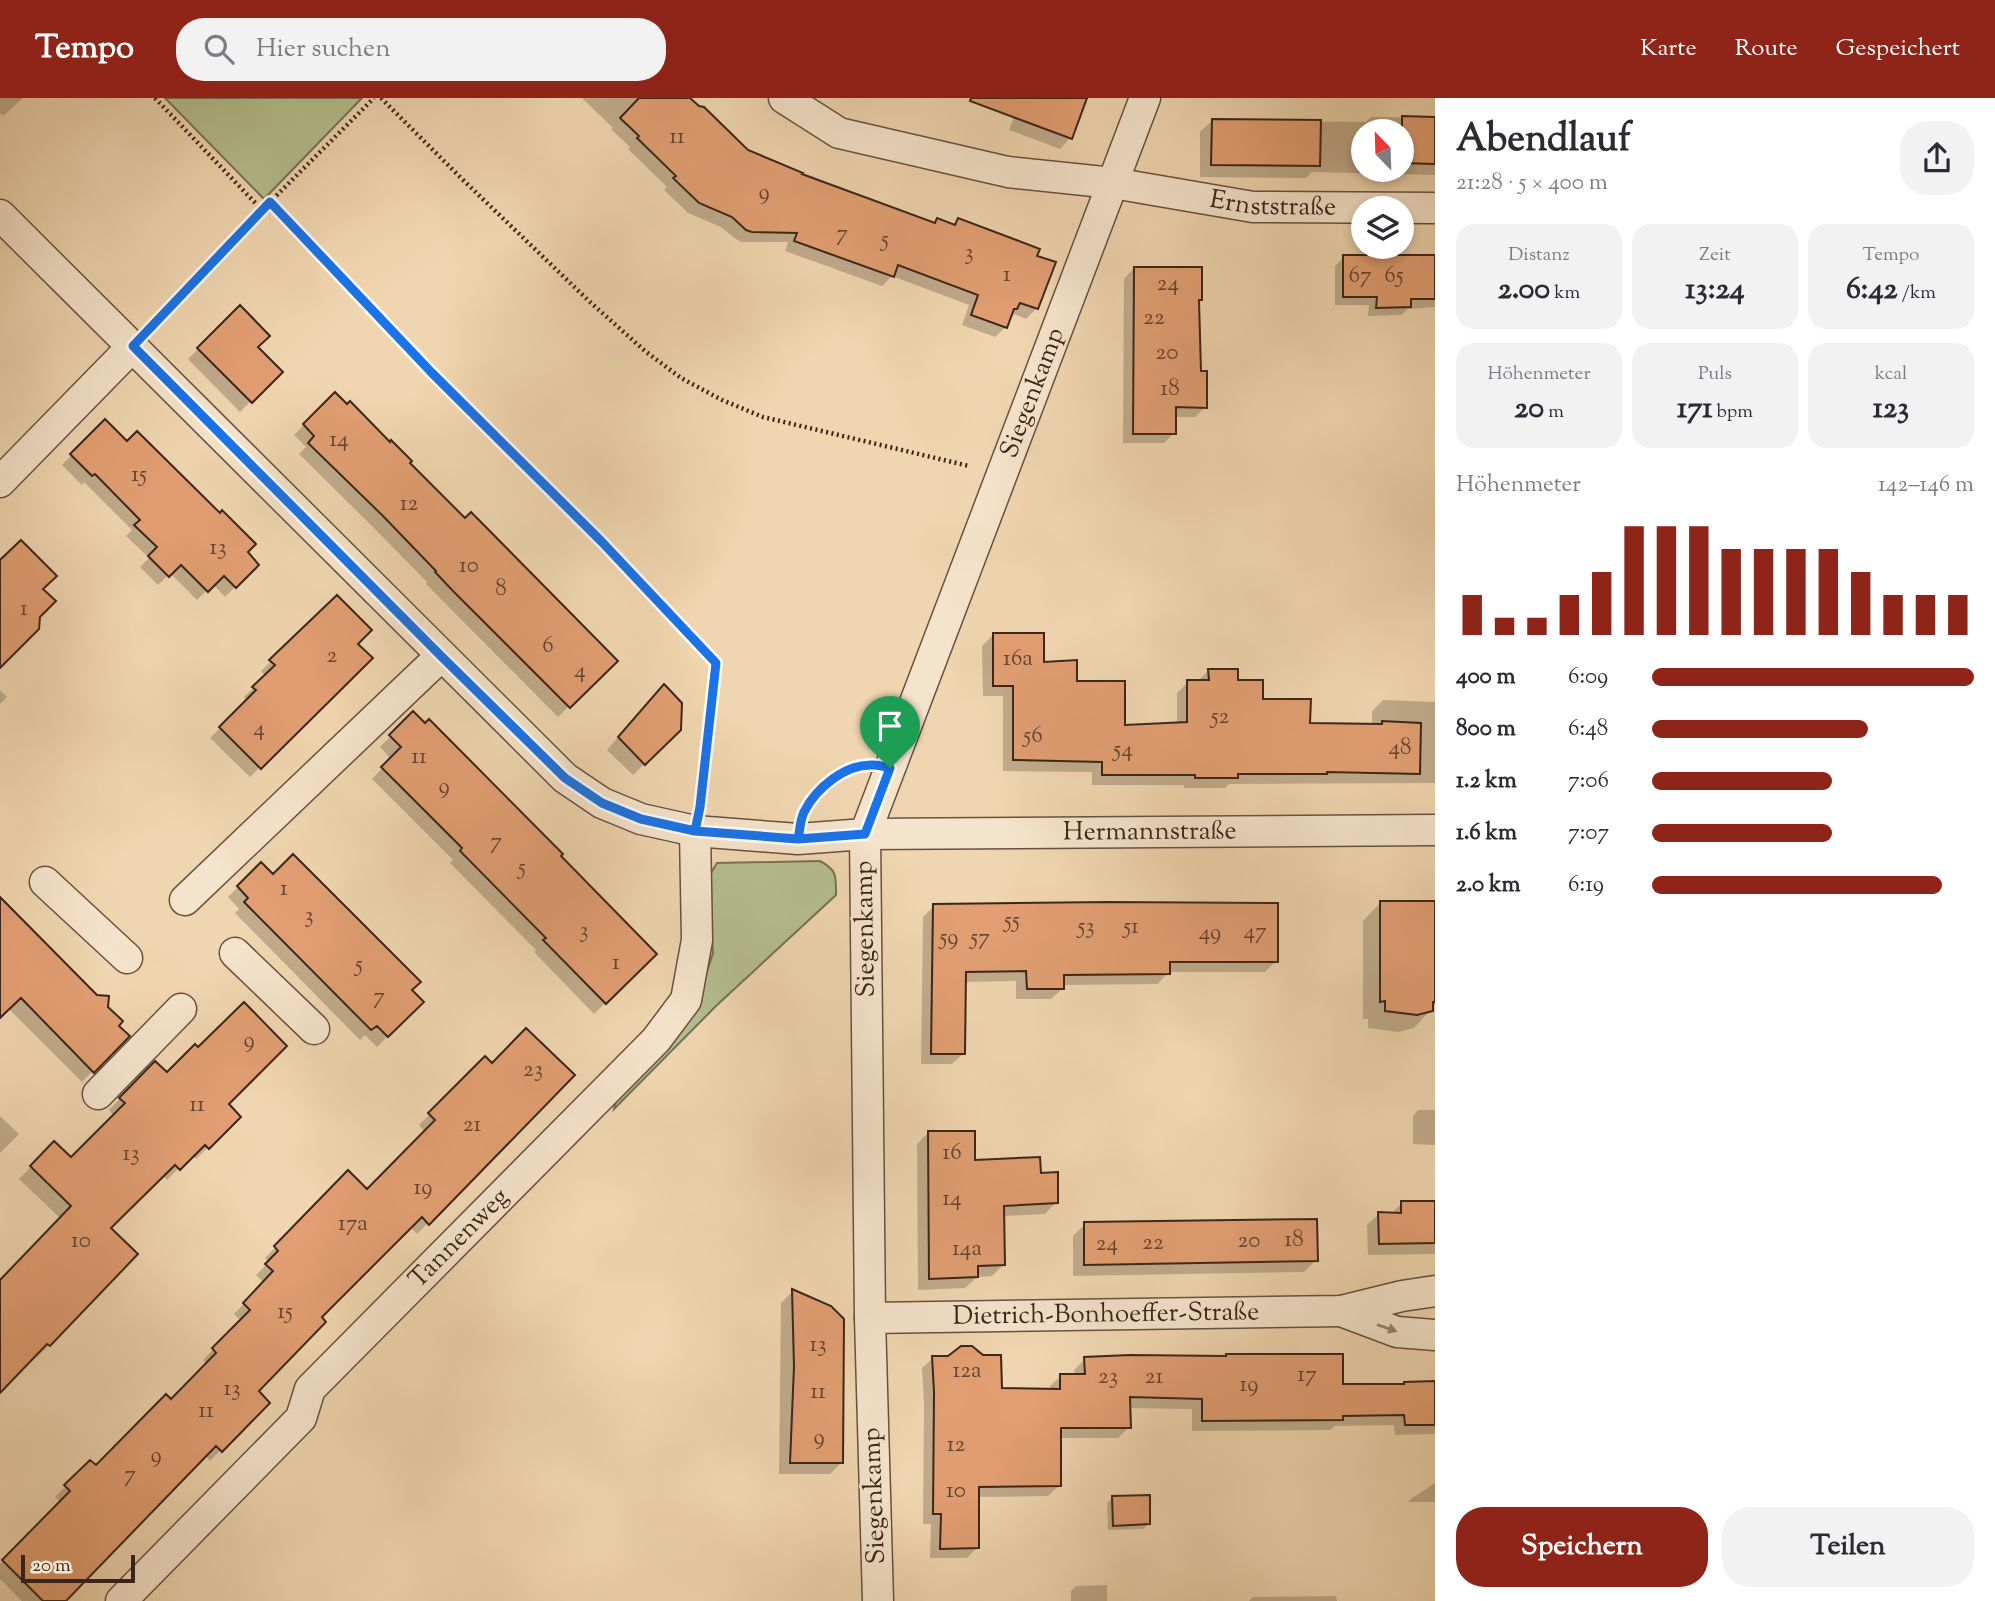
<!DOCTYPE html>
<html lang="de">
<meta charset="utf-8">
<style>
:root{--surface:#fff;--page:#f2f2f3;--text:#2b2b33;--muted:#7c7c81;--accent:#8f2418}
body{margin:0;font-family:"Sorts Mill Goudy",serif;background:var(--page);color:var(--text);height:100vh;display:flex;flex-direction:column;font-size:26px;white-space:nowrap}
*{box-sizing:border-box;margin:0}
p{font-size:23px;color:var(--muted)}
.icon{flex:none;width:38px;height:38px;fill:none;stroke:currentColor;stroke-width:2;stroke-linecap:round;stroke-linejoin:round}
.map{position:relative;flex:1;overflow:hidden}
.details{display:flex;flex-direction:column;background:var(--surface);width:560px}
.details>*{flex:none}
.needle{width:46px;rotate:337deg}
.tools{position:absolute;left:1351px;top:21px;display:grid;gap:14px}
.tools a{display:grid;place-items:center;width:63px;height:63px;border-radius:50%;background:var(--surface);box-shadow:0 4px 10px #0003;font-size:35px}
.scale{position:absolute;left:21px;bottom:18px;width:114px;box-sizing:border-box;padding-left:7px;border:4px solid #3b251b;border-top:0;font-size:19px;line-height:24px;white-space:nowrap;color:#3b251b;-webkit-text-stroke:5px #f5e4cc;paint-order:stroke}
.pin{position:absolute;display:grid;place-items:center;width:60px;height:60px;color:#fff;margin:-72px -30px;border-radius:50% 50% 50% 0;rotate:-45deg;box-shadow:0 0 7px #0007}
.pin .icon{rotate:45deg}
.round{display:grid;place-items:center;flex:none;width:74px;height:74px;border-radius:28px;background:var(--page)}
.overview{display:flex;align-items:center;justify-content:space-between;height:119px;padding:0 21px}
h1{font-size:38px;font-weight:700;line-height:52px}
.stats{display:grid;grid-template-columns:repeat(3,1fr);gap:10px;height:119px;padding:7px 21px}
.stats div{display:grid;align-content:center;border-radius:18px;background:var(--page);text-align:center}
.stats b{font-size:30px;font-weight:700}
.stats small{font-size:19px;font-weight:400}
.stats p{font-size:19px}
.chart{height:196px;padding:14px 21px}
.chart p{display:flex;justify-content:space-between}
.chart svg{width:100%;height:126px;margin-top:7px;stroke:var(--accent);stroke-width:6}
.button{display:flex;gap:14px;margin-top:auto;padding:14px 21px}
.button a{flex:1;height:80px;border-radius:28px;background:var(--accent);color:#fff;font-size:28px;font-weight:700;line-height:80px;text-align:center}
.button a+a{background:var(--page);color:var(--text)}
ul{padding:0 21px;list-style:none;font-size:23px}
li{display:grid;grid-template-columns:112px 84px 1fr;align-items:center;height:52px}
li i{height:18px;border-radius:9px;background:var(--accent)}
header{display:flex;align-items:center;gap:42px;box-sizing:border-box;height:98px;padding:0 35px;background:var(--accent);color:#fff}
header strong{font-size:33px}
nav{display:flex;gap:38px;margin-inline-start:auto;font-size:24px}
.search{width:490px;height:63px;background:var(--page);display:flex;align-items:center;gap:18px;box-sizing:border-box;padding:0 24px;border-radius:28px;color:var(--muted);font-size:26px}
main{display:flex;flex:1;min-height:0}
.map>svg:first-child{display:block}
.green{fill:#b5bf8f;stroke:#787255;stroke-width:2}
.shadow{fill:#0003;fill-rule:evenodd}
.building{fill:#e29f73;stroke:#3b251b;stroke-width:2}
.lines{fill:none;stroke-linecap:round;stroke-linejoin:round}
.minor-casing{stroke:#685140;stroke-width:33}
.path{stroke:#3b251b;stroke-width:4.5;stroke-dasharray:2 3.5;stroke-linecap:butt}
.minor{stroke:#f5e4cc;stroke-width:30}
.oneway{fill:#988474}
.route-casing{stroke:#fff;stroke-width:14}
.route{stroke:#1a73e8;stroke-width:9}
.labels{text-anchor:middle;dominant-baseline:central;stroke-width:5;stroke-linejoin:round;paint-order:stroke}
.number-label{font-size:23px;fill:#654431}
.street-label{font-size:26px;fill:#3b251b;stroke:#f5e4cc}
</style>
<header>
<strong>Tempo</strong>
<div class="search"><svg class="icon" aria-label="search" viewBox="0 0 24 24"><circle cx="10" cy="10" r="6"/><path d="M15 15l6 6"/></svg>Hier suchen</div>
<nav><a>Karte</a><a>Route</a><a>Gespeichert</a></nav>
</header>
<main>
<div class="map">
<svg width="1435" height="1503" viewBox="0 0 1435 1503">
<rect width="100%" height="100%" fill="#f0d6b0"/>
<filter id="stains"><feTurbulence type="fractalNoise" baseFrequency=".00286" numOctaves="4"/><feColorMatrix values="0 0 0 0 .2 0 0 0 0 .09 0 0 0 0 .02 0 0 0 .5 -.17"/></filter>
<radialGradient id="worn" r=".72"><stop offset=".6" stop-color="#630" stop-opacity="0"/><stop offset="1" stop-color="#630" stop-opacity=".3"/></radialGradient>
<path class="green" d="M 165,0 L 362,0 L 264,101 Z
M 820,763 C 837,772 836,778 836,797 L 716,908 L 614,1011 L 618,993 L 695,910 L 713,855 L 708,780 L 717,765 Z"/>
<path class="shadow" d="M 0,0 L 23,0 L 3,18 L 0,15 Z
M 582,0 L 688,0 L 747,53 L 933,127 L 937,122 L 953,128 L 958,122 L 1035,159 L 1037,210 L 1026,221 L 1011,215 L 1006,229 L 995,239 L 962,227 L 969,207 L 892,178 L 882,188 L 785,153 L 788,144 L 741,144 L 736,141 L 721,129 L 688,115 L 664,92 L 667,89 L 628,51 L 630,49 L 611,31 L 613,30 Z
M 1021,0 L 1085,0 L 1070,40 L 1060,51 L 1009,32 Z
M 1371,19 L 1435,20 L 1435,77 L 1312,74 L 1306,80 L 1200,79 L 1200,34 L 1212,23 L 1366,24 ZM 1363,33 L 1402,33 L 1402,72 L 1363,72 Z
M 1344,159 L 1435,159 L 1435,209 L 1408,211 L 1401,217 L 1368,218 L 1369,207 L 1335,207 L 1335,168 Z
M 1134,170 L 1200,202 L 1198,204 L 1199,274 L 1205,309 L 1195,319 L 1174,319 L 1174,335 L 1164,345 L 1123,345 L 1124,181 Z
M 240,210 L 256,249 L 280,274 L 240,314 L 188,261 Z
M 335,296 L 615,563 L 558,619 L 426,486 L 427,484 L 373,429 L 299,356 L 306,349 L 294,337 Z
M 105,323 L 127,345 L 220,417 L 245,454 L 257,467 L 225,499 L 213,486 L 197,502 L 170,475 L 158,487 L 140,469 L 149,460 L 126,438 L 132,432 L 84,384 L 82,387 L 62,367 Z
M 337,499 L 356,546 L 371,560 L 250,679 L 210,640 L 247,603 L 244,599 L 266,578 L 261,573 Z
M 993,537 L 1075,585 L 1123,628 L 1177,626 L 1177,595 L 1188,584 L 1198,583 L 1209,572 L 1236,583 L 1261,603 L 1309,627 L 1372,627 L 1372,613 L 1383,602 L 1435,604 L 1435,685 L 1229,686 L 1225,690 L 1184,690 L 1184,687 L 1092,687 L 1092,674 L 1003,673 L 1003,598 L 983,598 L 982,548 Z
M 0,592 L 7,599 L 0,606 Z
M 652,600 L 679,631 L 633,677 L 607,652 Z
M 413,616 L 655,856 L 594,916 L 534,854 L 536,852 L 450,765 L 453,762 L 372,681 L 391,661 L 380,649 Z
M 261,766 L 422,904 L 377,949 L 365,937 L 360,942 L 235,815 L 239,811 L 228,799 Z
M 0,801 L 107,909 L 117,928 L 127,938 L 82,984 L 8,910 L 0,918 Z
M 1380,805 L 1435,805 L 1435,907 L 1414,930 L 1398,934 L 1368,930 L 1368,921 L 1363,921 L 1363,823 Z
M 934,808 L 1276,863 L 1265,874 L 1168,874 L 1158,886 L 1062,887 L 1062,891 L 1051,901 L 1016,901 L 1016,883 L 964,884 L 963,956 L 952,966 L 921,966 L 923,819 Z
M 485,961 L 492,967 L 573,978 L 417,1136 L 410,1128 L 319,1219 L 256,1293 L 267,1305 L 210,1363 L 205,1357 L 64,1503 L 22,1503 L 0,1481 L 0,1466 L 61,1404 L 55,1399 L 90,1364 L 96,1370 L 171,1304 L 207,1266 L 203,1262 L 241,1223 L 234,1216 L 264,1185 L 256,1177 L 269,1164 L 265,1160 L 348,1074 L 367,1093 L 425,1034 L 419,1027 Z
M 155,965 L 167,977 L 226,1006 L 239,1019 L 196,1061 L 192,1057 L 167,1082 L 162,1077 L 109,1130 L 49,1247 L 37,1259 L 35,1256 L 0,1293 L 0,1183 L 60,1120 L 19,1081 L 54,1045 L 71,1061 L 114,1018 L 109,1012 Z
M 1418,1012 L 1435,1012 L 1435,1047 L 1413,1046 L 1413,1018 Z
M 0,1018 L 19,1036 L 0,1055 Z
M 929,1034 L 973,1064 L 1039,1077 L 1056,1104 L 1045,1116 L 1003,1118 L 1003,1167 L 992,1178 L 977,1179 L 965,1190 L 918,1192 L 917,1046 Z
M 1435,1104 L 1435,1156 L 1368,1157 L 1367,1127 L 1379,1116 L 1391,1116 L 1402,1105 Z
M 1085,1126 L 1316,1162 L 1304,1174 L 1073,1178 L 1073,1138 Z
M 793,1193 L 842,1364 L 830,1376 L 779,1376 L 781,1205 Z
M 933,1260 L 1000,1291 L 1050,1292 L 1050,1288 L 1061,1278 L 1075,1278 L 1074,1272 L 1085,1261 L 1341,1288 L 1402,1288 L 1404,1286 L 1435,1285 L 1435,1336 L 1395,1337 L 1394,1327 L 1335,1328 L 1330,1332 L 1192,1333 L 1192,1311 L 1129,1310 L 1129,1329 L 1118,1340 L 1059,1340 L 1059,1388 L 1048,1398 L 978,1399 L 977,1450 L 967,1460 L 930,1460 L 931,1426 L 923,1426 L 924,1305 L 922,1270 Z
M 1435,1385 L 1435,1404 L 1408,1404 L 1411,1401 Z
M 1113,1400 L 1149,1425 L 1143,1431 L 1108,1432 L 1107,1405 Z
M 1107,1487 L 1107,1503 L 1071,1503 L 1071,1493 L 1076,1488 Z
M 1336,1498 L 1337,1503 L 1249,1503 L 1253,1499 Z"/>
<path class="building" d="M 639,0 L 690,0 L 699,8 L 704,9 L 748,52 L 803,75 L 802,76 L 935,125 L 937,120 L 955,127 L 958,120 L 1040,151 L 1037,158 L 1056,164 L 1038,211 L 1020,205 L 1017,211 L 1014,211 L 1007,230 L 971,217 L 978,197 L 898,167 L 894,179 L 794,143 L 797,135 L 752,134 L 746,132 L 732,119 L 699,105 L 673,80 L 676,78 L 637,40 L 639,38 L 620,20 Z
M 971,0 L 1087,0 L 1072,41 L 970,3 Z
M 1402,18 L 1435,19 L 1435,66 L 1402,65 Z
M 1212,21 L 1321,22 L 1320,68 L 1211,67 Z
M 1343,157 L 1435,157 L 1435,201 L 1411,201 L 1411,209 L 1376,210 L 1377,199 L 1343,199 Z
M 1134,169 L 1202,169 L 1202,202 L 1199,202 L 1201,273 L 1207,273 L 1207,310 L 1176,309 L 1176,336 L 1133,336 Z
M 240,207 L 270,238 L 258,249 L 283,274 L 252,305 L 197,250 Z
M 335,294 L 347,306 L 350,303 L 390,344 L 391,342 L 412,363 L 410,365 L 465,420 L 471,414 L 618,563 L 570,610 L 454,494 L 435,474 L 436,473 L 383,418 L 308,345 L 314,338 L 303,326 Z
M 105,321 L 127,343 L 137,333 L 220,415 L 222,412 L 256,446 L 248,454 L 259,467 L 236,490 L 224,478 L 208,494 L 181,467 L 169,479 L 148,458 L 157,449 L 134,427 L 140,422 L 95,376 L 92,378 L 70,356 Z
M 21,442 L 57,478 L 43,491 L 56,503 L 40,519 L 39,531 L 0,570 L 0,462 Z
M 337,497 L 372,532 L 358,546 L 373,560 L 261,671 L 219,629 L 256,592 L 252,589 L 275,567 L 269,562 Z
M 993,535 L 1044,535 L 1044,564 L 1077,562 L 1077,583 L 1125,583 L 1125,627 L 1187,624 L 1187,582 L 1209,582 L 1208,571 L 1238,571 L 1238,582 L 1263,582 L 1263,601 L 1311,601 L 1310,625 L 1382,626 L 1382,623 L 1421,625 L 1420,676 L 1327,674 L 1327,676 L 1238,676 L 1238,680 L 1195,680 L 1195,677 L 1102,677 L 1102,664 L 1013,662 L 1013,588 L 993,588 Z
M 664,586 L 682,605 L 681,632 L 645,667 L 618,639 Z
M 413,613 L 425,625 L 429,621 L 563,756 L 561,758 L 657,856 L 606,906 L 543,842 L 546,840 L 460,753 L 462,750 L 381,669 L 401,649 L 389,637 Z
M 293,756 L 421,884 L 412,892 L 424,904 L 388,939 L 377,928 L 371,932 L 244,804 L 248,800 L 237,788 L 261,764 L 273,776 Z
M 0,799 L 97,897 L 109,898 L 108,909 L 123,923 L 119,928 L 130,938 L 94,975 L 21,900 L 0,920 Z
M 1380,803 L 1435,803 L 1435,904 L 1433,904 L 1433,913 L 1417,917 L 1385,913 L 1385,903 L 1380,904 Z
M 1108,804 L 1278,805 L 1278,864 L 1170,864 L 1170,876 L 1064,877 L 1064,891 L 1027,891 L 1026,873 L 966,874 L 965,956 L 931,956 L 933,806 Z
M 244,904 L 287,948 L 229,1006 L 241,1019 L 209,1051 L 205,1047 L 180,1072 L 175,1067 L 111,1130 L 138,1156 L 50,1248 L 47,1246 L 0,1295 L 0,1182 L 71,1108 L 30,1068 L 54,1043 L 71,1059 L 125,1005 L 119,1000 L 155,963 L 167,974 L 195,946 L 198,949 Z
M 526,930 L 575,977 L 429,1127 L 422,1119 L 322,1219 L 326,1224 L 259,1293 L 270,1305 L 222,1354 L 216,1348 L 66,1503 L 43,1503 L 2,1462 L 70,1393 L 64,1387 L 90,1362 L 96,1367 L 166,1296 L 171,1301 L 216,1255 L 212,1250 L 250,1212 L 243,1205 L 273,1173 L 265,1166 L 278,1153 L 274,1148 L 348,1072 L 367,1091 L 435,1022 L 428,1015 L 485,958 L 492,965 Z
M 928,1033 L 975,1033 L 975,1062 L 1040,1059 L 1041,1075 L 1058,1074 L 1058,1105 L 1004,1108 L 1005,1167 L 978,1168 L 978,1179 L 929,1181 Z
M 1401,1103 L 1435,1103 L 1435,1145 L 1379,1146 L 1378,1114 L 1401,1115 Z
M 1317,1121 L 1318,1163 L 1084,1167 L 1084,1124 Z
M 792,1191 L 831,1208 L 844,1221 L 843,1365 L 790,1365 L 794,1268 Z
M 961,1248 L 972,1248 L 983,1257 L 1001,1257 L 1002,1290 L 1060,1291 L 1060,1276 L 1085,1276 L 1084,1259 L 1130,1257 L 1226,1258 L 1226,1256 L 1343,1256 L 1343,1286 L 1404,1286 L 1404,1284 L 1435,1283 L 1435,1327 L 1405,1327 L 1404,1317 L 1343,1318 L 1343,1322 L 1202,1323 L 1202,1301 L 1130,1299 L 1131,1330 L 1061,1330 L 1061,1388 L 979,1389 L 979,1450 L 940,1451 L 941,1416 L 933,1416 L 934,1294 L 932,1258 L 948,1258 Z
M 1150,1397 L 1150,1426 L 1113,1428 L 1112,1398 Z"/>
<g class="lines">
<g class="minor-casing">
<g id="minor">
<path id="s1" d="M 784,0 L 839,35 L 1008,74 L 1113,85 L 1253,109 L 1435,110"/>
<path id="s2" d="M 0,117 L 565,680 L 602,705 L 641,721 L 695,733 L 798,741 L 865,736 L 1435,732"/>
<path d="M 0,384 L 133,248"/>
<path d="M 45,784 L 127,860"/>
<path d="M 185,802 L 441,558"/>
<path d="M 235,855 L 314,931"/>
<path d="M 98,996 L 181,911"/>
<path d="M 1341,1213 L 1397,1234 L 1435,1237"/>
<path id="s3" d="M 870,1220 L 1341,1213 L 1402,1198 L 1435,1193"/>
<path id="s4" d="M 121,1503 L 301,1320 L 310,1291 L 656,942 L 686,902 L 697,842 L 695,733"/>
<path id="s5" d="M 878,1503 L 870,1220 L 865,736 L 1145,0"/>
</g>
</g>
<path class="path" d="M 155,0 L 262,112
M 381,0 L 461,80 L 590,204 L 645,253 L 681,280 L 722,302 L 763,319 L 969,368
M 270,104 L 432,275 L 601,443 L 716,565 L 701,702
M 155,225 L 270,104 L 374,0
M 809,707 C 820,690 834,680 852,671"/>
<use href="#minor" class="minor"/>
</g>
<defs><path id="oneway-solid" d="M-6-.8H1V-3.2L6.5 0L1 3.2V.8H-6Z" transform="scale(1.75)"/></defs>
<use class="oneway" href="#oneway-solid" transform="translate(1387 1230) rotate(19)"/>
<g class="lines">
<g class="route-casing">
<path id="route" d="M 890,670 C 885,669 879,667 874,667 C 846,665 816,690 804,714 C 800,722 800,732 798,741 L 695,733 L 641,721 L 602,705 L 565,680 L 441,558 L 133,248 L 270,104 L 432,275 L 601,443 L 716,565 L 700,709 L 695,733 L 798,741 L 865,736 L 890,670"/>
</g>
<use href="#route" class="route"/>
</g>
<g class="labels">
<g class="number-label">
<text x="677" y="39">11</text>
<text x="764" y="95">9</text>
<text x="842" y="136">7</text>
<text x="885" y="142">5</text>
<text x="969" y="155">3</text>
<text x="1007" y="177">1</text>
<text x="1360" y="178">67</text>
<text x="1394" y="178">65</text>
<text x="1168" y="186">24</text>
<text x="1154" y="220">22</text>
<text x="1167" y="255">20</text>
<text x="1170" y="291">18</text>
<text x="339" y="342">14</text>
<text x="139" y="377">15</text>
<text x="409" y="406">12</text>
<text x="218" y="450">13</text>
<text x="469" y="468">10</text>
<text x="501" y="491">8</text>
<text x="24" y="511">1</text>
<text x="548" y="548">6</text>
<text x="332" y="558">2</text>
<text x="1018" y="561">16a</text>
<text x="580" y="573">4</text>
<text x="1220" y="619">52</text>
<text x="259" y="631">4</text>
<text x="1033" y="638">56</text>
<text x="1400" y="650">48</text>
<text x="1123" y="652">54</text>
<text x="419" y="659">11</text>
<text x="444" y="689">9</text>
<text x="496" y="744">7</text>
<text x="522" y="770">5</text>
<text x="284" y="791">1</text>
<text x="309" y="818">3</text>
<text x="1012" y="823">55</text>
<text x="1086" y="829">53</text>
<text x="1131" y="829">51</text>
<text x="584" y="833">3</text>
<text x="1255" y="834">47</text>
<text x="1210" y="835">49</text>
<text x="949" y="840">59</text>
<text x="980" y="840">57</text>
<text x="616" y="865">1</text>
<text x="359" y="867">5</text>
<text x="379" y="899">7</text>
<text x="249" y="943">9</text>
<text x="533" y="972">23</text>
<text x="197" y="1007">11</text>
<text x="472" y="1027">21</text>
<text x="952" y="1055">16</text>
<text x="131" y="1056">13</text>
<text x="423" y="1090">19</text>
<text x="952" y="1101">14</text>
<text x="353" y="1126">17a</text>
<text x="1294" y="1142">18</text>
<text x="81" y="1143">10</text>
<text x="1249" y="1143">20</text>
<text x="1153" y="1145">22</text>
<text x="1107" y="1146">24</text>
<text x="967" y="1151">14a</text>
<text x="285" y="1214">15</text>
<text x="818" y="1247">13</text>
<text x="967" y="1273">12a</text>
<text x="1307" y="1277">17</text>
<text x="1108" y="1279">23</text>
<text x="1154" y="1279">21</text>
<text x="1249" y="1287">19</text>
<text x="232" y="1291">13</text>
<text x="818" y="1294">11</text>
<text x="206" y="1313">11</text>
<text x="819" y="1340">9</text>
<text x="956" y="1347">12</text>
<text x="156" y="1358">9</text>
<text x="130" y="1377">7</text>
<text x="956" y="1393">10</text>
</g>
<g class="street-label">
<text stroke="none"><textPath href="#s1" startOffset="506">Ernststraße</textPath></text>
<text stroke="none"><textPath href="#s5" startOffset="1239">Siegenkamp</textPath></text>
<text stroke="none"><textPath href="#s2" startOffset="1395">Hermannstraße</textPath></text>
<text transform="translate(866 831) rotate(-91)">Siegenkamp</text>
<text stroke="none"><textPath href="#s4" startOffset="499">Tannenweg</textPath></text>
<text stroke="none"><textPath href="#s3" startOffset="236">Dietrich-Bonhoeffer-Straße</textPath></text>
<text transform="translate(875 1398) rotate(-92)">Siegenkamp</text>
</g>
</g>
<rect width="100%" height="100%" filter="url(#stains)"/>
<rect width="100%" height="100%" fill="url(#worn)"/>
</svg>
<div class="tools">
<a><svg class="needle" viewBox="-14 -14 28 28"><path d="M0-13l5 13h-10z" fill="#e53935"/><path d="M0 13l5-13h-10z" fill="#7c7c81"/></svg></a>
<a><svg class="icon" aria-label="layers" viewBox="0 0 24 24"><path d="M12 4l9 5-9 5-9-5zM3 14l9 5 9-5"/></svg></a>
</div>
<div class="scale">20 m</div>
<div class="pin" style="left:890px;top:670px;background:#1e9e55"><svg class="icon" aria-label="arrive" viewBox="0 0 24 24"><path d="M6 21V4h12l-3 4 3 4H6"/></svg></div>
</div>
<section class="details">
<div class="overview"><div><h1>Abendlauf</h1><p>21:28 · 5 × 400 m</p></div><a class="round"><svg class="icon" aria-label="share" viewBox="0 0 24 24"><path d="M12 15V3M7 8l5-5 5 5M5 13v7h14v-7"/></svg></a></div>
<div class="stats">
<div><p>Distanz</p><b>2.00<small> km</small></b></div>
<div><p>Zeit</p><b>13:24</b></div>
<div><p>Tempo</p><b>6:42<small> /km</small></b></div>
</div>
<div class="stats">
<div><p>Höhenmeter</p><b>20<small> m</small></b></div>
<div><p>Puls</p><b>171<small> bpm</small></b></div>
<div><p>kcal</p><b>123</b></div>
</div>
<div class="chart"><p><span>Höhenmeter</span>142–146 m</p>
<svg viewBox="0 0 160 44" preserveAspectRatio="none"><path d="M5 44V30M15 44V38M25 44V38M35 44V30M45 44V22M55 44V6M65 44V6M75 44V6M85 44V14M95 44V14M105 44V14M115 44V14M125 44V22M135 44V30M145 44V30M155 44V30"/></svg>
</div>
<ul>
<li><b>400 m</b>6:09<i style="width:100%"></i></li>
<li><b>800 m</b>6:48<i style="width:67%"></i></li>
<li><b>1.2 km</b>7:06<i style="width:56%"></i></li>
<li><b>1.6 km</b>7:07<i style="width:56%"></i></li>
<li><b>2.0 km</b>6:19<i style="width:90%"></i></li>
</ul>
<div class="button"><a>Speichern</a><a>Teilen</a></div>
</section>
</main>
